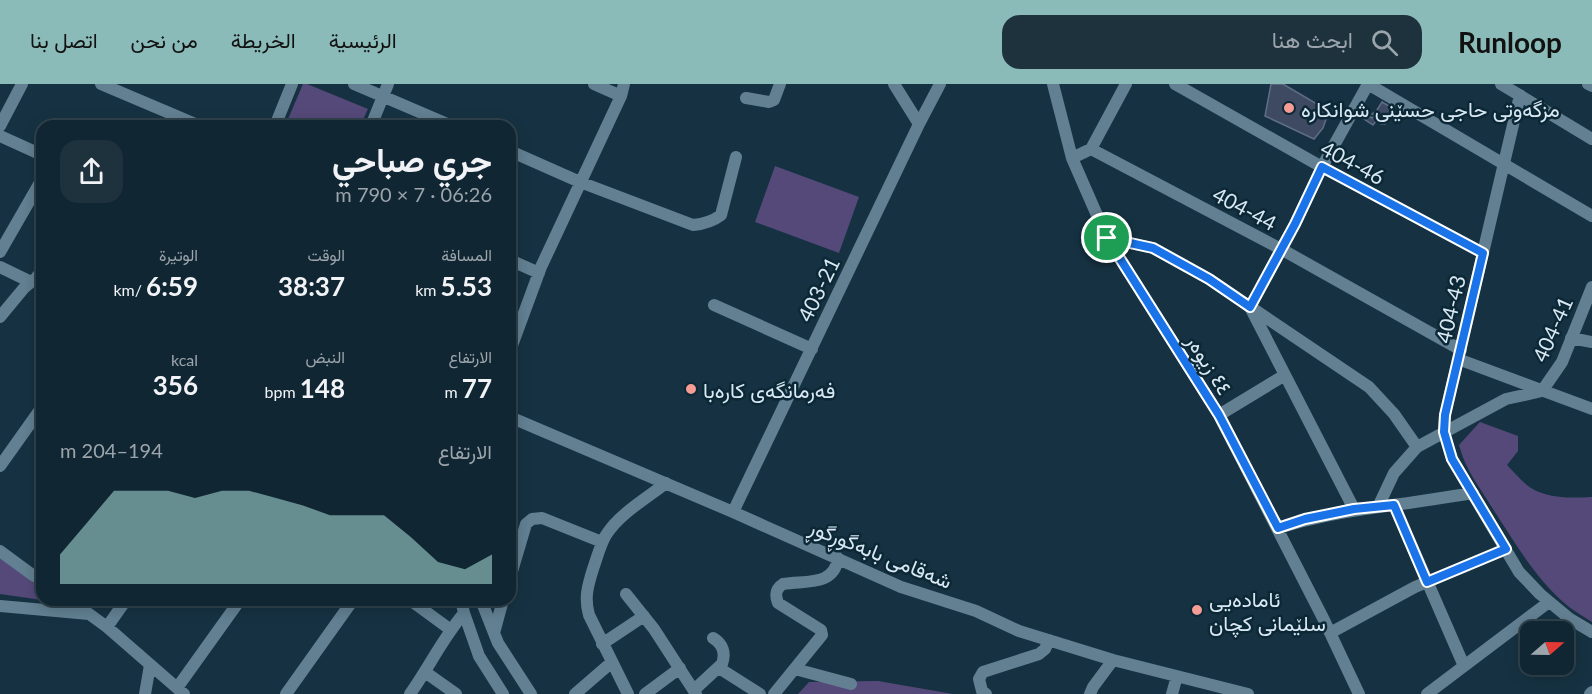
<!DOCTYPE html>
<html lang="ar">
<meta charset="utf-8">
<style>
:root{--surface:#102632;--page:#1e323e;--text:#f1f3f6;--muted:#9ca5ac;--line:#30434d;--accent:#8bbbb9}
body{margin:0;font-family:Lato,Vazirmatn,sans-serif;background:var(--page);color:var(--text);direction:rtl;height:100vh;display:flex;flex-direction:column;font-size:22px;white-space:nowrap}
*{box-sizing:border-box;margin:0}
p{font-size:20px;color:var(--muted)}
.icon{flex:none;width:33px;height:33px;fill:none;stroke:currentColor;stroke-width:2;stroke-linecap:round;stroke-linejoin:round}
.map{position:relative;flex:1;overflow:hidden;direction:ltr}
.panel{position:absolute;left:36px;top:36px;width:480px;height:486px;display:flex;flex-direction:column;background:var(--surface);border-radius:18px;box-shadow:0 3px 15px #0003,0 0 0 2px var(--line);direction:rtl}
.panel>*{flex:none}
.needle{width:39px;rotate:70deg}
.tools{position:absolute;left:1520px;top:537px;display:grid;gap:12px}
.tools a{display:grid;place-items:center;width:54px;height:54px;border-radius:12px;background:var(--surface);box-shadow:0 3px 15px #0003,0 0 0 2px var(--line);font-size:30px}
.pin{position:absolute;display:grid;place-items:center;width:51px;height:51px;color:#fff;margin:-26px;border:3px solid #fff;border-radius:50%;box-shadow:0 2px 6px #0007}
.round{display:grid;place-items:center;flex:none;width:63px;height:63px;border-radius:18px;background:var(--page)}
.summary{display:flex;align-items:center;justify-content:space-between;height:102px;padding:0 24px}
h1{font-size:33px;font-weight:700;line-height:45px}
.figures{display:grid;grid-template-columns:repeat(3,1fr);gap:9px;height:102px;padding:6px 24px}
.figures div{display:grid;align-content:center}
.figures b{font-size:26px;font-weight:700}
.figures small{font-size:16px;font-weight:400}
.figures p{font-size:16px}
.chart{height:168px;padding:12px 24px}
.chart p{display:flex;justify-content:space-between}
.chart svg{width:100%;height:108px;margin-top:6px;fill:var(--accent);opacity:.7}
header{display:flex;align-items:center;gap:36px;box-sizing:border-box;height:84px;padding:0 30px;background:var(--accent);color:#111}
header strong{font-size:28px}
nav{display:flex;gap:33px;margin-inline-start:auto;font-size:21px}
.search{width:420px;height:54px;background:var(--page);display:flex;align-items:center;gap:15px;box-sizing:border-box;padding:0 21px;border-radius:18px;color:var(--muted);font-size:22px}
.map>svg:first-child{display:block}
.green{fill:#55497a}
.building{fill:#3e4a62;stroke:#606d87;stroke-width:1.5}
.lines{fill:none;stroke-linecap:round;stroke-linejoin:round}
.minor{stroke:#628092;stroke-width:12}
.route-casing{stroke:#fff;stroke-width:12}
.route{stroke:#1a73e8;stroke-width:8}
.poi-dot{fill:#f59c95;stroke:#0c2837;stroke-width:2}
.labels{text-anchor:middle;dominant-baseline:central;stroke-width:5;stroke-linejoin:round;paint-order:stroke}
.poi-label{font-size:21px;fill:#d9e9f3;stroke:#0c2837;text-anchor:start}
.street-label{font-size:21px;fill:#d9e9f3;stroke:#0c2837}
</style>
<header>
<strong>Runloop</strong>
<div class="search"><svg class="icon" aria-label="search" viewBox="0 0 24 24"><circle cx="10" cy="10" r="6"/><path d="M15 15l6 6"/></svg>ابحث هنا</div>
<nav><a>الرئيسية</a><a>الخريطة</a><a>من نحن</a><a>اتصل بنا</a></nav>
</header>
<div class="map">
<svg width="1592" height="610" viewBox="0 0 1592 610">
<rect width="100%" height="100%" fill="#163242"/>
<path class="green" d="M 303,0 L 307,0 L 368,25 L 360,42 L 285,42 Z
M 775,82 L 859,113 L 839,169 L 755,138 Z
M 1480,338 L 1518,352 L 1518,367 L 1507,381 C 1515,389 1523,399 1531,404 C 1549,415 1572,414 1592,413 L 1592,538 C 1584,533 1576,528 1569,523 C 1537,497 1515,459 1493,425 C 1480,404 1465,385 1459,361 Z
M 0,474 L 42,505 L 42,516 L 0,510 Z
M 878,597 L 953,610 L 798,610 L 809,598 Z"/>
<path class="building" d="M 1271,0 L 1283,0 L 1329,27 L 1323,44 L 1314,55 L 1265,32 Z
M 1382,18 L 1394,25 L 1385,40 L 1381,40 L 1381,38 L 1376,37 L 1373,41 L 1361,33 L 1363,29 L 1372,34 L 1375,31 L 1372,30 L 1377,26 Z"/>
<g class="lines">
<path class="minor" d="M 101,0 L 200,42
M 354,0 L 452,42
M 594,0 L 621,12
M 894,0 L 919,40
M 1053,0 L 1072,74 L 1107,154 L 1219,331 L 1324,536 L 1359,610
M 1175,0 L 1322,83 L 1483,169
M 1368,0 L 1592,132
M 1501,0 L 1592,55
M 1588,0 L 1592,2
M 1520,11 L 1445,331 L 1444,348 L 1452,375 L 1519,488 L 1540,510 L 1570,535 L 1592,548
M 746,14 L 769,18 L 774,16 L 780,0
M 0,42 L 22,0
M 275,42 L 292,0
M 371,42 L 388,0
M 0,52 L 42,71
M 1091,65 L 1126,0
M 510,67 L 580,98 L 693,141 C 704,140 712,138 721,131 L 736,73
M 1072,74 L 1091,65 L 1281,165 L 1461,266
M 1107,154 L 1153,164 L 1209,195 L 1369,303 L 1394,330 L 1417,363
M 0,168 L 42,95
M 510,176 L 539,189
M 0,183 L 31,198
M 714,221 L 812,265
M 0,233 L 24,204 L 36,194 L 42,186
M 1571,254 L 1592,258
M 510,267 L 541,183 L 621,12 L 624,0
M 1458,275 L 1592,325
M 1219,331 L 1285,291
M 510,333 L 733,428 L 901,503 L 976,527 L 1019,547 L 1113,576 L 1248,610
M 0,382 L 42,323
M 1394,421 L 1464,582
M 1378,423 L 1394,389 L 1417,363 L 1506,315 L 1542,307 L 1562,278 L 1592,203
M 1354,425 L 1250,223 L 1295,140 L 1322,83 L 1368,0
M 733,428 L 919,40 L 940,0
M 1278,444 C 1313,433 1343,428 1379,423 C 1411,419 1442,414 1473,409
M 0,467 L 34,492 L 42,496
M 510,494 L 526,440 L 532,435 L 542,434 L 602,458
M 626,510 L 654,545 L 696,610
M 70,516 L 107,543 L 184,610
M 410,516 L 451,546
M 461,516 L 464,529 L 479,572 L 503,610
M 481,516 L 498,559 L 531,610
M 0,522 L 89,530
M 107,543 L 126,516
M 494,549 L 503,516
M 1330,549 L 1415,503 L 1506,465
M 602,560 L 644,532
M 719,584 L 760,610
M 795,585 L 851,600
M 425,588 L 456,610
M 177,604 L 240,516
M 694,606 L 722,580 C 726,569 723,560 713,554
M 145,610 L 150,581
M 286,610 L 353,516
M 410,610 C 429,583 443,554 464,529
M 575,610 L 612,578
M 628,610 L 589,531 C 584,514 588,501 593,485 C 597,474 600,461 606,451 C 619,430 647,414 666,399
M 645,610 L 680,584
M 774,610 L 822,551 L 821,546 L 778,519 C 775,511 775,505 783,500 C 805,496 834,503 838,474
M 986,610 L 982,607 L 979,595 L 983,588 L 1039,570 L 1045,565 L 1049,556
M 1090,610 L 1093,603 L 1113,576
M 1172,610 L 1177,592
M 1427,610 L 1549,518
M 1590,610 L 1592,608"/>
</g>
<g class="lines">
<g class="route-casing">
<path id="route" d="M 1322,83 L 1483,169 L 1445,331 L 1444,348 L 1452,375 L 1506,465 L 1427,498 L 1394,421 L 1354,425 L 1305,435 L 1278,444 L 1219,331 L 1107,154 L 1153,164 L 1209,195 L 1250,223 L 1295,140 Z"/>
</g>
<use href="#route" class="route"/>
</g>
<g class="poi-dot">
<circle cx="1289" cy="24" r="6"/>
<circle cx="691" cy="305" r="6"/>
<circle cx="1197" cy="526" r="6"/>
</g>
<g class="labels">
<g class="poi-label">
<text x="1301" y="24">مزگەوتی حاجی حسێنی شوانکارە</text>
<text x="703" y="305">فەرمانگەی کارەبا</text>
<text x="1209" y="514">ئامادەیی<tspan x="1209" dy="24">سلێمانی کچان</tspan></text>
</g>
<g class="street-label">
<text transform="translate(1353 78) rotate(28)">404-46</text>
<text transform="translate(1245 124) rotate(28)">404-44</text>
<text transform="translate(818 205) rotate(-64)">403-21</text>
<text transform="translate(1450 225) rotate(-77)">404-43</text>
<text transform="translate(1552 245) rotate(-66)">404-41</text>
<text transform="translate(1210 280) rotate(58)">٤٤ زیوەر</text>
<text transform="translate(881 469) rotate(22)">شەقامی بابەگوڕگوڕ</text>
</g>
</g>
</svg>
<div class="tools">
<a><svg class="needle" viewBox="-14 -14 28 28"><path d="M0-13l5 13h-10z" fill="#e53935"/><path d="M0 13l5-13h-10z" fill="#9ca5ac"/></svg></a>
</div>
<div class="pin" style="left:1107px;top:154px;background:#1e9e55"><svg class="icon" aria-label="arrive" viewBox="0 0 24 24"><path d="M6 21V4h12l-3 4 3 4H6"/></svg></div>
<section class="panel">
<div class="summary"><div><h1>جري صباحي</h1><p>06:26 · 7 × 790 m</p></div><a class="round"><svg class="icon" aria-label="share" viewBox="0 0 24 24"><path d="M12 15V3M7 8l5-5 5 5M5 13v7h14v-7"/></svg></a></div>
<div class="figures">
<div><p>المسافة</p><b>5.53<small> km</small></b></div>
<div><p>الوقت</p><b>38:37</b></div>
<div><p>الوتيرة</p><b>6:59<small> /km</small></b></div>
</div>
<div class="figures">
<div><p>الارتفاع</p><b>77<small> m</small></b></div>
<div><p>النبض</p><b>148<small> bpm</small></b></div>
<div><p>kcal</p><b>356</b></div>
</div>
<div class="chart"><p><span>الارتفاع</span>194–204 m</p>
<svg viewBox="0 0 160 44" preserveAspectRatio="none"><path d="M0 44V32L10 19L20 6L30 6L40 6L50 9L60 6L70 6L80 9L90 12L100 16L110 16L120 16L130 25L140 35L150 38L160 32V44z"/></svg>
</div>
</section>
</div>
